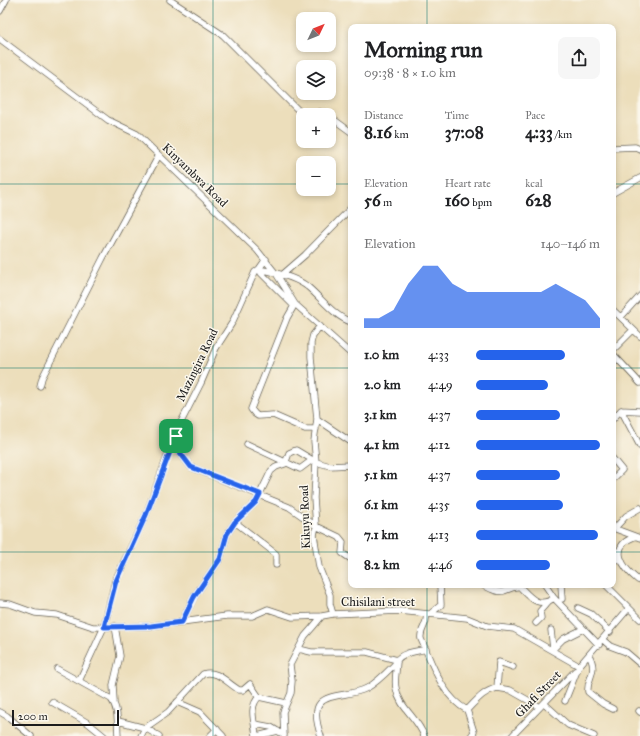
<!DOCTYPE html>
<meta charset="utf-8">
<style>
:root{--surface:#fff;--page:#f6f6f6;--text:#202124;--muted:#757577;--accent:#2563eb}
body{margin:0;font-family:"IM FELL Great Primer",serif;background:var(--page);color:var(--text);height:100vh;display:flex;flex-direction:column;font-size:15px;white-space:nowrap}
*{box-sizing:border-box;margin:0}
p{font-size:13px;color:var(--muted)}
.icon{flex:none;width:22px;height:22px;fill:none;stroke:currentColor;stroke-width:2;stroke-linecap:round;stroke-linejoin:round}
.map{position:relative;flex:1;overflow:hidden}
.side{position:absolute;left:348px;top:24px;width:268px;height:564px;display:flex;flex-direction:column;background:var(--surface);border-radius:8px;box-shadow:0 2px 6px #0003}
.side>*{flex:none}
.needle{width:26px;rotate:47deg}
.controls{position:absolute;left:296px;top:12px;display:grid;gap:8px}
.controls a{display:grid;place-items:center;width:40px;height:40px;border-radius:8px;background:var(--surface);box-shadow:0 2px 6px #0003;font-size:20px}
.scale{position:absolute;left:12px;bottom:10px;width:107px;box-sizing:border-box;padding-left:4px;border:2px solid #1c1c1c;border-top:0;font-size:11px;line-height:14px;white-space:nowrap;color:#1c1c1c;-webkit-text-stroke:3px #fbf7ec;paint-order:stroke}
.pin{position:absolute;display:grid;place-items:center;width:34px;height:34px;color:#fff;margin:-17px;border-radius:8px;box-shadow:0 2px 6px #0006}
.round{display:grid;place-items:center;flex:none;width:42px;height:42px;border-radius:8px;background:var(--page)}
.head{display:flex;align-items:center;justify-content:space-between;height:68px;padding:0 16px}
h1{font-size:22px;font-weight:700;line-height:30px}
.stats{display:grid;grid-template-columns:repeat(3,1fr);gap:6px;height:68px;padding:4px 16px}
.stats div{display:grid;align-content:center}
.stats b{font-size:17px;font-weight:700}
.stats small{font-size:11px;font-weight:400}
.stats p{font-size:11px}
.chart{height:112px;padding:8px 16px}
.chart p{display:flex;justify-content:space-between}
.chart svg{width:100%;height:72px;margin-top:4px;fill:var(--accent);opacity:.7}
ul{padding:0 16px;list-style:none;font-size:13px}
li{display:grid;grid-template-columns:64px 48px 1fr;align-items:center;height:30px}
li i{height:10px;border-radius:5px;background:var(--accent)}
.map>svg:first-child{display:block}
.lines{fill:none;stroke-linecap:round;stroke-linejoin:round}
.minor-casing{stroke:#656054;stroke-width:7}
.minor{stroke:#fff;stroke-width:5.5}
.route-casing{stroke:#fff;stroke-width:8}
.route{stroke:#2563eb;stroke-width:5}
.grid{fill:none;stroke:#0f766e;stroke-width:1;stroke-opacity:0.55}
.labels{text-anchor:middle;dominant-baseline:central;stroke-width:3;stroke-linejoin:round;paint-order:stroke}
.street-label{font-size:12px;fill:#1c1c1c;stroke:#fbf7ec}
</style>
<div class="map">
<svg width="640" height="736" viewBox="0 0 640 736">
<rect width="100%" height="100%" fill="#fbf7ec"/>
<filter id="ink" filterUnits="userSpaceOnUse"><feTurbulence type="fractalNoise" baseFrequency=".025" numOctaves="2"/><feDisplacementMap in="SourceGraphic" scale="8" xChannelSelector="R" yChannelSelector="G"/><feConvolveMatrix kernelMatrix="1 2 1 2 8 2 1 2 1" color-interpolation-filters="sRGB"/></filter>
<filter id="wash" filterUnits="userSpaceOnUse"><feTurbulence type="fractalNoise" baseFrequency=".012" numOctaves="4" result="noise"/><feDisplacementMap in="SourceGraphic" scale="16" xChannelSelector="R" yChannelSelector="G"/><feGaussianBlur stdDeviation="0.9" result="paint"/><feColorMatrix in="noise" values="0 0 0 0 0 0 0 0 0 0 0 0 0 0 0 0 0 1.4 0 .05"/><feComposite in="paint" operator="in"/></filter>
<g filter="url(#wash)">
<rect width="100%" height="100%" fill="#ecdebb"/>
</g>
<g filter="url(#ink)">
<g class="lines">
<g class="minor-casing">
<path id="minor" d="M 170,0 L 223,35 L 303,115
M 0,11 L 6,0
M 0,39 L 108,120 L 137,134 L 257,250 L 277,275 L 295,304 L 351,354
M 304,115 L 320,112 L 328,115
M 329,116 L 351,132
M 613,148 L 635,147 L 640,149
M 613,193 L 640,178
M 266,259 L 259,269 L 261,273 L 294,306
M 282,275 L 305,255 L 351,208
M 295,304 L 287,318 L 251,409 L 255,414 L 258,416 L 273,415 L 305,429 L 316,429
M 613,310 L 640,336
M 621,317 L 640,296
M 613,350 L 633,330
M 613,354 L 640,383
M 40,386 L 42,378 L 103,258 L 159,155
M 621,410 L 640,446
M 317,419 L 351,442
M 613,419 L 621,410 L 640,411
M 177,437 L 178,450 L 191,467 L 289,507 L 316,526 L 339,537 L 343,542 L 342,553 L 351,559
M 247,444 L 300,469 L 312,460
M 613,459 L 622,470 L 613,479
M 235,522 L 276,554 L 276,565
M 613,528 L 640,538
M 615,528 L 626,516 L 640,508
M 634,537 C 608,547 623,568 638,580
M 620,550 L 616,553 L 614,559 L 621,560
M 483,585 C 489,588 497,593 504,591 C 510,589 514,586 520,587 C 530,597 538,609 554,598
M 545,585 L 554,598 L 599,645
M 561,585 L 562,599
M 606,585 L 640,619
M 0,603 L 10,604 L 35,613 L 57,615 L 93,627 L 104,627 L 115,581 L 146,515 L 177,430 L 201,383 L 216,348 L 232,323 L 255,272 L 259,269 C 274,272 297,278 308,287 C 322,299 334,316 351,322
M 578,608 L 591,614 L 610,632
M 333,614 L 400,611 L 467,618 L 487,626 L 514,629 L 579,666
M 426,614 C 429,624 419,629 421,639 C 432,663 442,697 467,710
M 430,614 L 441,605 L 440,585
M 182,622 L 194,597 L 220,559 L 227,534 L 235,522 L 256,502 L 271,471 L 276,467 L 285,464 L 289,453 L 296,450 L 316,462 L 330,466 L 351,465
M 536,623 L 541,618 L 540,611 L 548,602
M 551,630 L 553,649 L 563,639 L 583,629
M 603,640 L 610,646 L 626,652 L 640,664
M 299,649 L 311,652 L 367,652 L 397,660
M 589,655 C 599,674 586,677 588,692 L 603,704 L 613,709
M 57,669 L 111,699 C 119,709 117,723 118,736
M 79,681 L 104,627 L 151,626 L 227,616 L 252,616 L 268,609 L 292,617 L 322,616
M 497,688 L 510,690 L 540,707
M 565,701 L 579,666 L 628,609
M 52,702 L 88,723 L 104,736
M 114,702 L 113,685 L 120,656 L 115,626
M 177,702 L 200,712 L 223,736
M 544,703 L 568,725 L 594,736
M 639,711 L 640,712
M 0,712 L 7,716 L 31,736
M 118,721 L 145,728 L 159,736
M 255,724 L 271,727 L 284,735
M 141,736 L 145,728 L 168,712 L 203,674 C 217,669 227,683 239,690 L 243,690 L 250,684 L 259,697
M 210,736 L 217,729
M 256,736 C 255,723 248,707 259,697 L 286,703
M 257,736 L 278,731
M 284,736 L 283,712 L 291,693 L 292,681 L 290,665 L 305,636 L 312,628 L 322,616 L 333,614 L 330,604 L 330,595 L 319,567 L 314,535 L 316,526 L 314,498 L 316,462 L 314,441 L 317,419 L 311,357 L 311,343 L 313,335 L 320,326
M 321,736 C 303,686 342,701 367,688 C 378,682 388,671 397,662
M 424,736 C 418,718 399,708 396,688 C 394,680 397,669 397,660 C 403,652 416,652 426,649
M 471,736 L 474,732 L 467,710 C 476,701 483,691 497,688 L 499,662 L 513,667
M 512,736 L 575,671"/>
</g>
<use href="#minor" class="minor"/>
</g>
</g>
<g class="lines" filter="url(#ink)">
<g class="route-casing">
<path id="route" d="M 176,436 L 178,450 L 191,467 L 260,494 L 256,502 L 235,522 L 227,534 L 220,559 L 194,597 L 182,622 L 151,626 L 104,627 L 116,581 L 146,515 Z"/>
</g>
<use href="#route" class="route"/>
</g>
<path class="grid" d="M 213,0 L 213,736M 427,0 L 427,27M 0,184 L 303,184M 329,184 L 351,184M 613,184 L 640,184M 0,368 L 351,368M 613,368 L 640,368M 0,552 L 351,552M 613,552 L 640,552M 427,585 L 427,736"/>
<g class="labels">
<g class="street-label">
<text transform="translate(195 175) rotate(44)">Kinyambwa Road</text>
<text transform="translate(197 365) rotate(-64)">Mazingira Road</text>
<text transform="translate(305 517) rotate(-92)">Kikuyu Road</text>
<text x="378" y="602">Chisilani street</text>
<text transform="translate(538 694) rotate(-46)">Ghafi Street</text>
</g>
</g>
</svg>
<div class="controls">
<a><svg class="needle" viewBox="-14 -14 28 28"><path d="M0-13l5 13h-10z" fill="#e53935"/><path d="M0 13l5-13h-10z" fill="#757577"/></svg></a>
<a><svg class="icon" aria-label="layers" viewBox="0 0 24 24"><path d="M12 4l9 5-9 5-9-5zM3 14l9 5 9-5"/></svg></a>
<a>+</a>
<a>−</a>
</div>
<div class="scale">200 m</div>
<div class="pin" style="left:176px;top:436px;background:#1e9e55"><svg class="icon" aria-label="arrive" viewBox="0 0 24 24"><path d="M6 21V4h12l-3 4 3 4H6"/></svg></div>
<section class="side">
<div class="head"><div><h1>Morning run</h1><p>09:38 · 8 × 1.0 km</p></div><a class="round"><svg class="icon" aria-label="share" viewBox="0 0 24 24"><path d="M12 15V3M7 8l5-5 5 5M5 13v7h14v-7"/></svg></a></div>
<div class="stats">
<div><p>Distance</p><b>8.16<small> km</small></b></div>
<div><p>Time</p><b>37:08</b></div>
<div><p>Pace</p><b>4:33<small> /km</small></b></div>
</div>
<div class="stats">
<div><p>Elevation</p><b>56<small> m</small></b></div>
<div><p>Heart rate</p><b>160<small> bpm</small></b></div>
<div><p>kcal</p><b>628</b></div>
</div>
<div class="chart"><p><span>Elevation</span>140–146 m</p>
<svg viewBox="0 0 160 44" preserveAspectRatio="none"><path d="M0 44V38L10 38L20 33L30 17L40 6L50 6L60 17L70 22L80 22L90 22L100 22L110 22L120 22L130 17L140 22L150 27L160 38V44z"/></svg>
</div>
<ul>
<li><b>1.0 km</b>4:33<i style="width:72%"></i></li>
<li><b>2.0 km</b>4:49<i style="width:58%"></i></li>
<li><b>3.1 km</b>4:37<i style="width:68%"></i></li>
<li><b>4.1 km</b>4:12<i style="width:100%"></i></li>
<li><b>5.1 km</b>4:37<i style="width:68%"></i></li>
<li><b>6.1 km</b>4:35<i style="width:70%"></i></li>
<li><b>7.1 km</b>4:13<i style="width:98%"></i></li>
<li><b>8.2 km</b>4:46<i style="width:60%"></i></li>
</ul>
</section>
</div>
